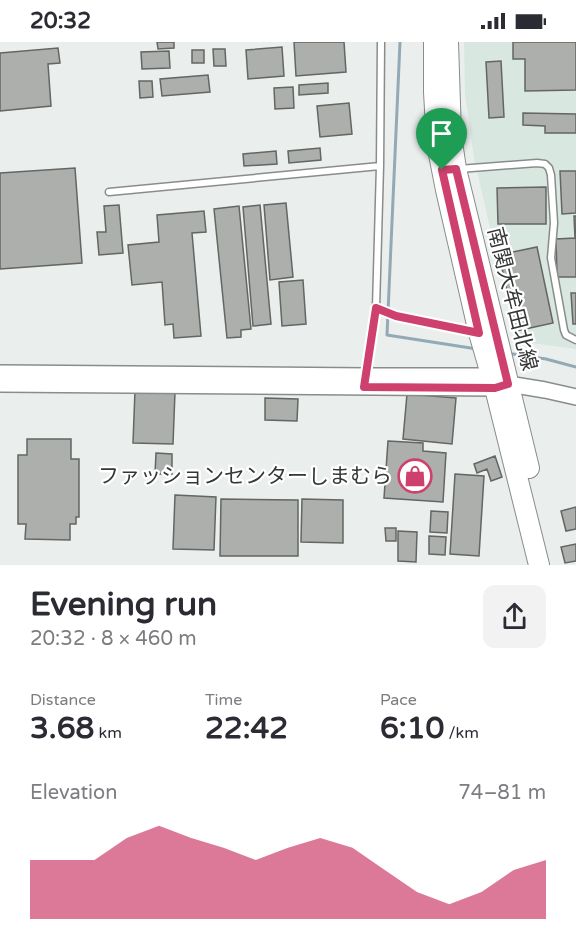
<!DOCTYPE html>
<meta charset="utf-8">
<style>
:root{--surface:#fff;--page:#f2f2f3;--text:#2b2b33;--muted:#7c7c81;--accent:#ce406d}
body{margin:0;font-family:"Varela Round","Noto Sans JP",sans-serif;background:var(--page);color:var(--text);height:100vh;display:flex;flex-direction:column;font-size:22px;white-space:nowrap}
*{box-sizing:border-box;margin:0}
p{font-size:20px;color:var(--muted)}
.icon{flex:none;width:33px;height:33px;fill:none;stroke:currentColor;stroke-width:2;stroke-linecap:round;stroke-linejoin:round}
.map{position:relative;height:523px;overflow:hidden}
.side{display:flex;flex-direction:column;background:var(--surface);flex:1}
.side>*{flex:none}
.pin{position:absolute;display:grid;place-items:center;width:51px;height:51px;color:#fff;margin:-62px -26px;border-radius:50% 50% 50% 0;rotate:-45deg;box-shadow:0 0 6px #0007}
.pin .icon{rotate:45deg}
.round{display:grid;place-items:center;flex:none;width:63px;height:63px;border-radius:12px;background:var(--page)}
.overview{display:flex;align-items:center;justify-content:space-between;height:102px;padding:0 30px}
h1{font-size:33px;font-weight:800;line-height:45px}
.figures{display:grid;grid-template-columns:repeat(3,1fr);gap:9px;height:102px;padding:6px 30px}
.figures div{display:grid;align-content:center}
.figures b{font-size:30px;font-weight:800}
.figures small{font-size:16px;font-weight:400}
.figures p{font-size:16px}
.chart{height:168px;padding:12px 30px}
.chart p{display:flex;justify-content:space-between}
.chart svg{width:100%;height:108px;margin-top:6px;fill:var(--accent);opacity:.7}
.status{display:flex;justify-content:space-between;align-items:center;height:42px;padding:0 30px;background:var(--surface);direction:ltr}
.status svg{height:16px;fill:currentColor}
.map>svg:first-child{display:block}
.built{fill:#d9e7e1}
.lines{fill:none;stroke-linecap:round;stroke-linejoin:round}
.stream{stroke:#93a9b6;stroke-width:3}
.building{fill:#acafab;stroke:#636662;stroke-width:1.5}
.service-casing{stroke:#888d8b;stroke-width:9}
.tertiary-casing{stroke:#888d8b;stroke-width:18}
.primary-casing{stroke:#888d8b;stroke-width:22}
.service{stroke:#fff;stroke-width:6}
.tertiary{stroke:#fff;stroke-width:15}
.primary{stroke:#fff;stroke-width:20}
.route-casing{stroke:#fff;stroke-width:12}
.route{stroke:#ce406d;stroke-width:8}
.labels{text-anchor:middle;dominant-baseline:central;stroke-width:4.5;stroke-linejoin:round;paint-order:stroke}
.street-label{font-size:21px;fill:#353736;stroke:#fff}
.poi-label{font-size:21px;fill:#353736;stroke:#fff;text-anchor:end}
</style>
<div class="status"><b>20:32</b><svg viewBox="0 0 49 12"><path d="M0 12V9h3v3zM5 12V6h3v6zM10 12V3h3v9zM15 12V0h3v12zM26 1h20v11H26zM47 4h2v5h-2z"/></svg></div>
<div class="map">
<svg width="576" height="523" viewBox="0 0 576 523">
<rect width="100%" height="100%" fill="#eaefed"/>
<path class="built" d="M 464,0 L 576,0 L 576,307 L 516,299 L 474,116 L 465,53 Z"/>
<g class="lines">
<path class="stream" d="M 400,0 L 387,293 L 477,307
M 507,311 L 546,317 L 576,325"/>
</g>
<path class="building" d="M 157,0 L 174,0 L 174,6 L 158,7 Z
M 294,0 L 344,0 L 346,30 L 296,34 Z
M 513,0 L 576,0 L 576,48 L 525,49 L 525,17 L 513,17 Z
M 282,5 L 284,34 L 248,37 L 246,8 Z
M 58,6 L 60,21 L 48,22 L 51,64 L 0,69 L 0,11 Z
M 213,7 L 225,7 L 226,24 L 214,24 Z
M 192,8 L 204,8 L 204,21 L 192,21 Z
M 169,9 L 170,26 L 142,27 L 141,10 Z
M 501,19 L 504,75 L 489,76 L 486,20 Z
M 208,33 L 210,50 L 162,54 L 160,37 Z
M 139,39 L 152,39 L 153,55 L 140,56 Z
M 328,41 L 328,51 L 299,53 L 299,43 Z
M 293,45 L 294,66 L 275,67 L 274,46 Z
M 349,61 L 352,92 L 320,95 L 317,64 Z
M 523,71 L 576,72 L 576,91 L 545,91 L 545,84 L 523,83 Z
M 320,106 L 321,118 L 289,121 L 288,109 Z
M 276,109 L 277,122 L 244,124 L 243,112 Z
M 75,126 L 82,221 L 0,227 L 0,131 Z
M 560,129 L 576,129 L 576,171 L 562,172 Z
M 546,145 L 546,182 L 498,182 L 497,146 Z
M 286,161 L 293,235 L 270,238 L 264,163 Z
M 119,163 L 123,211 L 99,213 L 97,190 L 106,190 L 104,164 Z
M 260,163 L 271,282 L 253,284 L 243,165 Z
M 239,164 L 251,287 L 241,288 L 241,295 L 227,296 L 214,167 Z
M 204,169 L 206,190 L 192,191 L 201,294 L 174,296 L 173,282 L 165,283 L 162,240 L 132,243 L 128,203 L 159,200 L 157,173 Z
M 574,174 L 576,174 L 576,235 L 557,235 L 556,197 L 575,196 Z
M 537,205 L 553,281 L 516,289 L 499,213 Z
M 303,238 L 306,282 L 282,284 L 279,240 Z
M 571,251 L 576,251 L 576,282 L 573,282 Z
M 135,348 L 175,350 L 173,402 L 133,401 Z
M 407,352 L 456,356 L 452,402 L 403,397 Z
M 265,356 L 298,357 L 297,379 L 265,378 Z
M 27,397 L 71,397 L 71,417 L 79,417 L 79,475 L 76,475 L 76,482 L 70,482 L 70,498 L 25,497 L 26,482 L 18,482 L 18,413 L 27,413 Z
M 388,399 L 423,401 L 423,409 L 446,411 L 443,460 L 384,456 Z
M 156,411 L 172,412 L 172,432 L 155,432 Z
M 495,414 L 502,435 L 491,439 L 487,427 L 477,431 L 474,422 Z
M 455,432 L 484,434 L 479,514 L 450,512 Z
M 175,453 L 216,455 L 214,508 L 173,507 Z
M 221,457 L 298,458 L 298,514 L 220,514 Z
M 302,457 L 343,458 L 343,501 L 301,500 Z
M 576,465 L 576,487 L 566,489 L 561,469 Z
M 431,469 L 448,470 L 447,491 L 430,490 Z
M 385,486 L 396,486 L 396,499 L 386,499 Z
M 398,489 L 417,490 L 416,520 L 398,519 Z
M 429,494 L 446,495 L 445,513 L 429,512 Z
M 576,502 L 576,519 L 565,521 L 561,505 Z"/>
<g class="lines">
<g class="service-casing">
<path id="service" d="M 459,127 L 537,121 L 545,122 L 549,126 L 551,133 L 554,181 L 551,216 L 564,288 L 566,293 L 576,298
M 109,150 L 380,124
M 376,266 L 396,274 L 474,290
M 365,335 L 376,266 L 380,124 L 381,0"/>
</g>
<g class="tertiary-casing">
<path id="tertiary" d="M 0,331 L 366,334 L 490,334 L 508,342 L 545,348 L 576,355
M 0,342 L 495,346 L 503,344"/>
</g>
<g class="primary-casing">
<path id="primary" d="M 434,0 L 434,50 L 437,102 L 446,148 L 479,291 L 495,346 L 539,523
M 448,0 L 451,93 L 456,127 L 529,426"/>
</g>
<use href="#service" class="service"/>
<use href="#tertiary" class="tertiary"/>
<use href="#primary" class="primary"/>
</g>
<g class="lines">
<g class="route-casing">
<path id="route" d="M 456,127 L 508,342 L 495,346 L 364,345 L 376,266 L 396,274 L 479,291 L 442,128 Z"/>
</g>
<use href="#route" class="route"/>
</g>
<defs>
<g id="shop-ring" transform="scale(1.725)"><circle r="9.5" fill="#fff" stroke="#ce406d" stroke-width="1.5"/><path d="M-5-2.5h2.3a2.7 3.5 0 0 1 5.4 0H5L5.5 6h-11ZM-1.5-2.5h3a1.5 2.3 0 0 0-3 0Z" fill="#ce406d"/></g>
</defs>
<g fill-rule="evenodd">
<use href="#shop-ring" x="415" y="434"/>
</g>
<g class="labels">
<g class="street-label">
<text transform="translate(512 257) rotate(76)">南関大牟田北線</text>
</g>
<g class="poi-label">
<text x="392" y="434">ファッションセンターしまむら</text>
</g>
</g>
</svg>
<div class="pin" style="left:442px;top:128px;background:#1e9e55"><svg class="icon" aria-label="arrive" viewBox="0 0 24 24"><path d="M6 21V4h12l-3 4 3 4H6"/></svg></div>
</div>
<section class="side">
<div class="overview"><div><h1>Evening run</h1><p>20:32 · 8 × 460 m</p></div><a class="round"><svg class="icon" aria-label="share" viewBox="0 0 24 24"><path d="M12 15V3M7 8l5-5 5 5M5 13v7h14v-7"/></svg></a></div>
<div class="figures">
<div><p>Distance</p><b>3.68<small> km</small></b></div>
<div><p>Time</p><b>22:42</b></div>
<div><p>Pace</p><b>6:10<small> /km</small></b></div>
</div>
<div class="chart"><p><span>Elevation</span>74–81 m</p>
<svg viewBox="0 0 160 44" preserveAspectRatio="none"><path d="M0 44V20L10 20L20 20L30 11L40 6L50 11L60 15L70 20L80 15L90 11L100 15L110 24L120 33L130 38L140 33L150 24L160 20V44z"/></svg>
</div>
</section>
